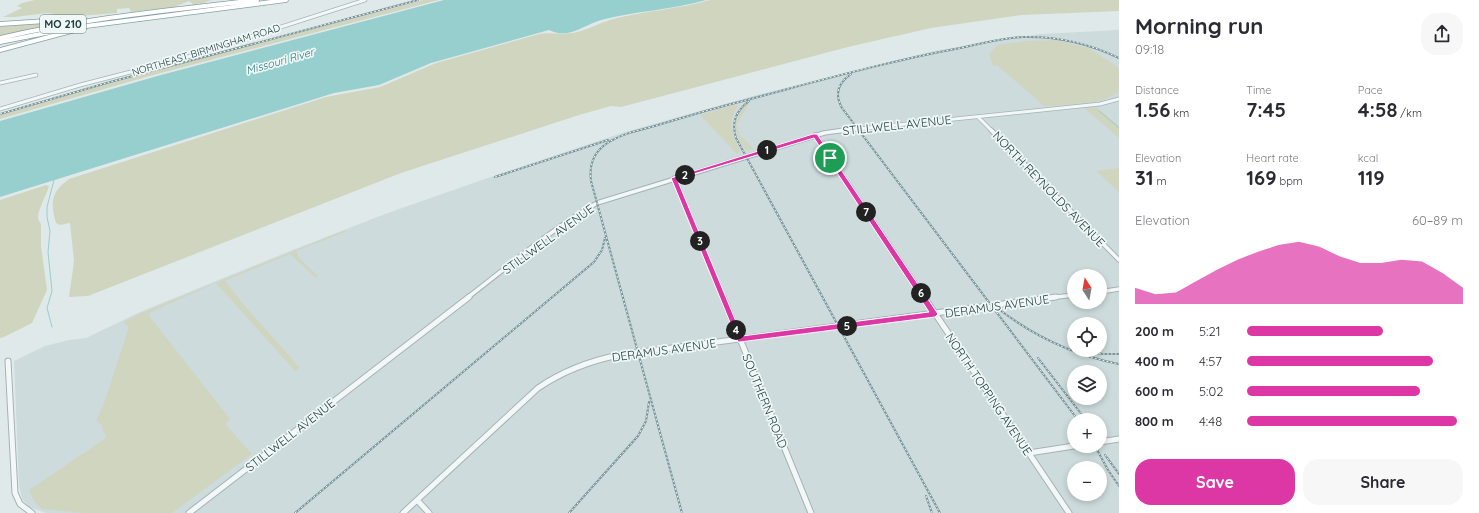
<!DOCTYPE html>
<meta charset="utf-8">
<style>
:root{--surface:#fff;--page:#f7f7f7;--text:#2b2b33;--muted:#7c7c81;--accent:#dd37a5}
body{margin:0;font-family:Quicksand,sans-serif;background:var(--page);color:var(--text);height:100vh;display:flex;flex-direction:column;font-size:15px;white-space:nowrap}
*{box-sizing:border-box;margin:0}
p{font-size:13px;color:var(--muted)}
.icon{flex:none;width:22px;height:22px;fill:none;stroke:currentColor;stroke-width:2;stroke-linecap:round;stroke-linejoin:round}
.map{position:relative;flex:1;overflow:hidden}
.drawer{display:flex;flex-direction:column;background:var(--surface);width:360px}
.drawer>*{flex:none}
.needle{width:26px;rotate:349deg}
.fabs{position:absolute;left:1067px;top:269px;display:grid;gap:8px}
.fabs a{display:grid;place-items:center;width:40px;height:40px;border-radius:50%;background:var(--surface);box-shadow:0 2px 6px #0003;font-size:20px}
.pin{position:absolute;display:grid;place-items:center;width:34px;height:34px;color:#fff;margin:-17px;border:2px solid #fff;border-radius:50%;box-shadow:0 1px 4px #0007}
.km{position:absolute;width:20px;height:20px;margin:-10px;border-radius:50%;background:#222;color:#fff;font-size:11px;line-height:20px;text-align:center}
.round{display:grid;place-items:center;flex:none;width:42px;height:42px;border-radius:16px;background:var(--page)}
.headline{display:flex;align-items:center;justify-content:space-between;height:68px;padding:0 16px}
h1{font-size:22px;font-weight:700;line-height:30px}
.metrics{display:grid;grid-template-columns:repeat(3,1fr);gap:6px;height:68px;padding:4px 16px}
.metrics div{display:grid;align-content:center}
.metrics b{font-size:20px;font-weight:700}
.metrics small{font-size:11px;font-weight:400}
.metrics p{font-size:11px}
.chart{height:112px;padding:8px 16px}
.chart p{display:flex;justify-content:space-between}
.chart svg{width:100%;height:72px;margin-top:4px;fill:var(--accent);opacity:.7}
.action{display:flex;gap:8px;margin-top:auto;padding:8px 16px}
.action a{flex:1;height:46px;border-radius:16px;background:var(--accent);color:#fff;font-size:16px;font-weight:700;line-height:46px;text-align:center}
.action a+a{background:var(--page);color:var(--text)}
ul{padding:0 16px;list-style:none;font-size:13px}
li{display:grid;grid-template-columns:64px 48px 1fr;align-items:center;height:30px}
li i{height:10px;border-radius:5px;background:var(--accent)}
main{display:flex;flex:1;min-height:0}
.map>svg:first-child{display:block}
.built{fill:#cddbdd;fill-rule:evenodd}
.green{fill:#d0d5c0}
.water{fill:#97cece}
.lines{fill:none;stroke-linecap:round;stroke-linejoin:round}
.stream{stroke:#97cece;stroke-width:1}
.minor-far2-casing{stroke:#a4b3b5;stroke-width:4.5}
.minor-far1-casing{stroke:#a4b3b5;stroke-width:5.5}
.minor-casing{stroke:#a4b3b5;stroke-width:7}
.highway-casing{stroke:#85a0a3;stroke-width:5.5}
.minor-far2{stroke:#f3f7f8;stroke-width:3}
.minor-far1{stroke:#f3f7f8;stroke-width:3.5}
.minor{stroke:#f3f7f8;stroke-width:5}
.highway{stroke:#fff;stroke-width:4}
.rail-casing{stroke:#779296;stroke-width:2}
.rail{stroke:#eff7f7;stroke-width:1;stroke-dasharray:2;stroke-linecap:butt}
.route{fill:#dd37a5;stroke:#fff;fill-rule:evenodd}
.labels{text-anchor:middle;dominant-baseline:central;stroke-width:3.5;stroke-linejoin:round;paint-order:stroke}
.far-street-label{font-size:10px;fill:#264043;stroke:#eff7f7}
.shield{fill:#eff7f7;stroke:#627779;stroke-width:1}
.shield-label{font-size:11px;font-weight:bold;fill:#264043}
.far-water-label{font-size:11px;font-style:italic;fill:#2c797c;stroke:#eff7f7}
.street-label{font-size:12px;fill:#264043;stroke:#eff7f7}
</style>
<main>
<div class="map">
<svg width="1119" height="513" viewBox="0 0 1119 513">
<rect width="100%" height="100%" fill="#e0e9ea"/>
<path class="built" d="M 1119,30 L 1119,513 L 46,513 L 29,507 L 22,499 L 19,484 L 14,361 L 45,346 L 69,340 L 86,338 L 140,312 L 290,251 L 385,214 L 499,174 L 625,132 L 753,96 L 934,51 L 1040,34 ZM 1074,276 L 1100,276 L 1100,302 L 1074,302 ZM 1074,324 L 1100,324 L 1100,350 L 1074,350 ZM 1074,372 L 1100,372 L 1100,398 L 1074,398 ZM 1074,420 L 1100,420 L 1100,446 L 1074,446 ZM 1074,468 L 1100,468 L 1100,494 L 1074,494 Z"/>
<path class="green" d="M 35,0 L 211,0 L 200,4 L 199,3 L 194,5 L 189,1 L 174,7 L 131,12 L 129,8 L 117,9 L 117,13 L 53,18 L 53,14 L 47,13 L 15,17 L 3,17 L 22,8 L 17,6 L 22,3 Z
M 423,0 L 439,0 L 146,77 L 0,119 L 0,115 L 112,82 Z
M 710,0 L 1119,0 L 1119,11 L 1022,15 L 931,28 L 848,47 L 621,107 L 611,106 L 579,115 L 401,173 L 88,296 L 69,297 L 74,261 L 70,223 L 60,225 L 56,223 C 50,202 51,192 69,179 L 326,97 L 380,87 L 436,63 L 539,34 C 550,32 560,35 572,33 C 586,31 599,23 613,19 C 645,11 678,9 710,0 Z
M 76,20 L 0,36 L 0,27 Z
M 1056,40 L 1089,48 L 1119,68 L 1119,92 C 1099,106 1068,104 1044,106 L 997,65 L 993,66 L 989,55 L 997,45 L 1026,41 Z
M 750,102 L 737,124 L 739,134 L 754,149 L 747,151 C 744,148 742,145 740,141 C 732,125 734,113 750,102 Z
M 736,104 L 738,106 C 726,124 733,135 741,152 L 737,154 L 700,115 Z
M 1096,107 L 1119,126 L 1119,138 L 1085,109 Z
M 1119,168 L 1119,192 L 1096,171 Z
M 46,185 L 49,186 C 46,197 38,208 38,219 L 41,224 L 41,246 L 47,290 L 32,323 L 4,337 L 0,338 L 0,200 Z
M 345,230 L 345,232 L 296,251 L 299,258 L 318,276 L 316,278 L 290,254 L 225,281 L 243,304 L 300,368 L 295,371 L 216,283 L 149,313 L 150,317 L 230,419 L 225,424 L 252,454 L 172,513 L 83,513 L 42,509 L 34,501 L 29,490 L 106,438 L 101,424 L 96,421 L 104,403 L 129,327 L 123,322 L 141,313 Z"/>
<path class="water" d="M 444,0 L 706,0 C 672,10 635,11 601,20 C 583,25 569,40 549,30 L 431,63 L 379,85 L 334,93 L 0,197 L 0,121 L 161,75 Z"/>
<g class="lines">
<path class="stream" d="M 1099,111 L 1119,128
M 52,327 L 47,308 L 52,291 L 48,252 L 50,231 L 47,217 L 47,207 L 54,180"/>
<g class="minor-far2-casing">
<path id="minor-far2" d="M 0,83 L 36,75
M 0,109 L 80,85 L 181,59 L 365,0
M 978,117 L 992,131
M 838,131 L 1100,104 L 1119,99"/>
</g>
<g class="minor-far1-casing">
<path id="minor-far1" d="M 991,130 L 1119,260
M 815,135 L 925,298
M 674,178 L 723,298
M 1100,292 L 1119,289
M 467,298 C 509,266 551,229 597,203 L 824,133 L 845,130
M 1048,298 L 1074,295"/>
</g>
<g class="minor-casing">
<path id="minor" d="M 723,297 L 811,513
M 924,297 L 1069,513
M 8,361 L 15,493 L 20,504 L 32,513
M 1100,442 L 1119,439
M 1029,453 L 1074,446
M 417,500 L 429,513
M 189,513 L 469,297
M 403,513 L 538,388 C 563,371 589,361 619,355 L 1056,297"/>
</g>
<g class="highway-casing">
<path id="highway" d="M 0,24 L 77,19
M 0,38 C 85,18 171,10 257,0
M 0,42 L 71,28 L 286,0
M 0,50 L 75,30"/>
</g>
<use href="#minor-far2" class="minor-far2"/>
<use href="#minor-far1" class="minor-far1"/>
<use href="#minor" class="minor"/>
<use href="#highway" class="highway"/>
<g class="rail-casing">
<path id="rail" d="M 851,74 C 838,83 834,94 842,108 L 1078,420
M 749,101 C 736,111 731,122 736,138 L 940,513
M 0,114 L 110,82 L 418,0
M 495,177 L 608,140
M 996,307 C 1033,336 1073,355 1119,364
M 1083,351 L 1103,354 L 1119,354
M 1038,358 L 1086,420
M 1095,446 L 1108,470 L 1119,486
M 1105,455 L 1119,474
M 926,496 L 932,513
M 295,513 L 594,262 L 602,250 L 605,238
M 569,513 L 638,436 L 646,421 L 649,402
M 682,513 L 591,181 C 589,166 593,153 606,144 C 619,135 635,131 651,127 C 679,119 707,110 735,103 C 808,84 880,63 955,49 C 977,45 1000,38 1023,37 C 1057,36 1088,43 1119,58"/>
</g>
<use href="#rail" class="rail"/>
</g>
<path class="route" d="M 813,134 L 817,134 L 938,314 L 935,317 L 740,342 L 738,342 L 671,178 ZM 814,138 L 929,312 L 742,336 L 677,179 Z"/>
<g class="labels">
<g class="far-street-label">
<text transform="translate(206 50) rotate(-17)">NORTHEAST BIRMINGHAM ROAD</text>
</g>
<rect class="shield" x="40" y="15" width="46" height="18" rx="3"/>
<g class="shield-label">
<text x="63" y="24">MO 210</text>
</g>
<g class="far-water-label">
<text transform="translate(280 61) rotate(-16)">Missouri River</text>
</g>
<g class="street-label">
<text transform="translate(897 125) rotate(-6)">STILLWELL AVENUE</text>
<text transform="translate(1049 189) rotate(46)">NORTH REYNOLDS AVENUE</text>
<text transform="translate(548 239) rotate(-36)">STILLWELL AVENUE</text>
<text transform="translate(997 306) rotate(-8)">DERAMUS AVENUE</text>
<text transform="translate(664 350) rotate(-8)">DERAMUS AVENUE</text>
<text transform="translate(989 394) rotate(56)">NORTH TOPPING AVENUE</text>
<text transform="translate(765 401) rotate(68)">SOUTHERN ROAD</text>
<text transform="translate(290 435) rotate(-38)">STILLWELL AVENUE</text>
</g>
</g>
</svg>
<div class="fabs">
<a><svg class="needle" viewBox="-14 -14 28 28"><path d="M0-13l5 13h-10z" fill="#e53935"/><path d="M0 13l5-13h-10z" fill="#7c7c81"/></svg></a>
<a><svg class="icon" aria-label="locate" viewBox="0 0 24 24"><circle cx="12" cy="12" r="6"/><path d="M12 2v4M12 18v4M2 12h4M18 12h4"/></svg></a>
<a><svg class="icon" aria-label="layers" viewBox="0 0 24 24"><path d="M12 4l9 5-9 5-9-5zM3 14l9 5 9-5"/></svg></a>
<a>+</a>
<a>−</a>
</div>
<div class="pin" style="left:830px;top:158px;background:#1e9e55"><svg class="icon" aria-label="arrive" viewBox="0 0 24 24"><path d="M6 21V4h12l-3 4 3 4H6"/></svg></div>
<b class="km" style="left:767px;top:150px">1</b>
<b class="km" style="left:685px;top:175px">2</b>
<b class="km" style="left:700px;top:241px">3</b>
<b class="km" style="left:736px;top:330px">4</b>
<b class="km" style="left:847px;top:326px">5</b>
<b class="km" style="left:921px;top:293px">6</b>
<b class="km" style="left:866px;top:212px">7</b>
</div>
<section class="drawer">
<div class="headline"><div><h1>Morning run</h1><p>09:18</p></div><a class="round"><svg class="icon" aria-label="share" viewBox="0 0 24 24"><path d="M12 15V3M7 8l5-5 5 5M5 13v7h14v-7"/></svg></a></div>
<div class="metrics">
<div><p>Distance</p><b>1.56<small> km</small></b></div>
<div><p>Time</p><b>7:45</b></div>
<div><p>Pace</p><b>4:58<small> /km</small></b></div>
</div>
<div class="metrics">
<div><p>Elevation</p><b>31<small> m</small></b></div>
<div><p>Heart rate</p><b>169<small> bpm</small></b></div>
<div><p>kcal</p><b>119</b></div>
</div>
<div class="chart"><p><span>Elevation</span>60–89 m</p>
<svg viewBox="0 0 160 44" preserveAspectRatio="none"><path d="M0 44V34L10 38L20 37L30 30L40 23L50 17L60 12L70 8L80 6L90 9L100 15L110 19L120 19L130 17L140 18L150 25L160 34V44z"/></svg>
</div>
<ul>
<li><b>200 m</b>5:21<i style="width:63%"></i></li>
<li><b>400 m</b>4:57<i style="width:86%"></i></li>
<li><b>600 m</b>5:02<i style="width:80%"></i></li>
<li><b>800 m</b>4:48<i style="width:97%"></i></li>
</ul>
<div class="action"><a>Save</a><a>Share</a></div>
</section>
</main>
